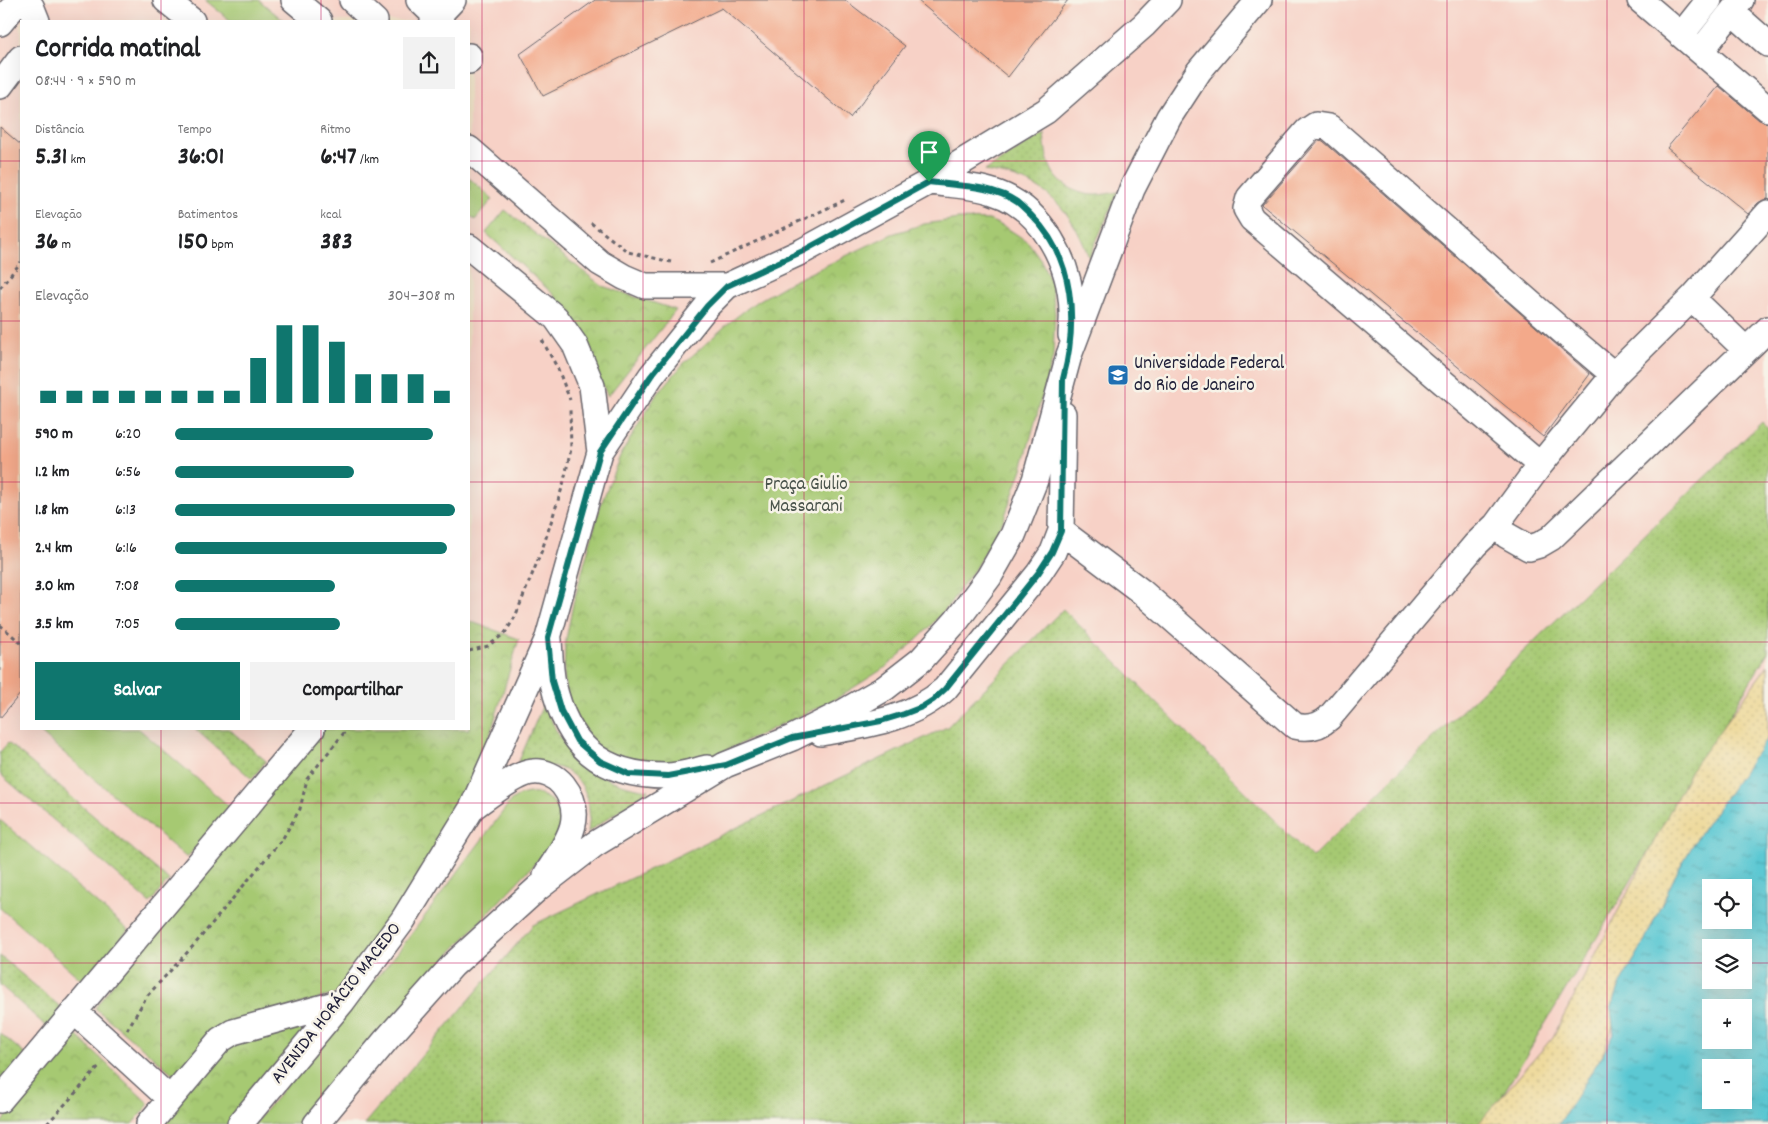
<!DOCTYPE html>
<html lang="pt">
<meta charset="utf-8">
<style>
:root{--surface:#fff;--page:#f2f2f2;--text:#202124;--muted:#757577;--accent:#0f766e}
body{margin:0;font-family:Dekko,sans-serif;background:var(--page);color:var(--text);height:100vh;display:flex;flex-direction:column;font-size:19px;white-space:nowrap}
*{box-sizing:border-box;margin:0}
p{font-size:16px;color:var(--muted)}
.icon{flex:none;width:28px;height:28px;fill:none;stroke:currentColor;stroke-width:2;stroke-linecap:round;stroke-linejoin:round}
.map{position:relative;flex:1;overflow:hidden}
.panel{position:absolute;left:20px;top:20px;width:450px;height:710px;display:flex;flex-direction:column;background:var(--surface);border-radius:0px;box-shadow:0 5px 20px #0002}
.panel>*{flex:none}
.tools{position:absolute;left:1702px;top:879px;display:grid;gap:10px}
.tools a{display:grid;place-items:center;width:50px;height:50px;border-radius:0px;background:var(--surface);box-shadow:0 5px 20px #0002;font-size:25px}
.pin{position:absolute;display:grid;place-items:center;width:42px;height:42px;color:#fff;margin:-51px -21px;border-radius:50% 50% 50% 0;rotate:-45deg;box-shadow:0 0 5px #0007}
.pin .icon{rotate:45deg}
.round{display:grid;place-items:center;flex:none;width:52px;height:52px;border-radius:0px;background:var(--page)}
.summary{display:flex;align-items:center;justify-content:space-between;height:85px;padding:0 15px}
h1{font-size:28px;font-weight:700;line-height:38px}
.stats{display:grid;grid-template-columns:repeat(3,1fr);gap:8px;height:85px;padding:5px 15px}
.stats div{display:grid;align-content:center}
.stats b{font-size:25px;font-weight:700}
.stats small{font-size:14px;font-weight:400}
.stats p{font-size:14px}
.chart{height:140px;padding:10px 15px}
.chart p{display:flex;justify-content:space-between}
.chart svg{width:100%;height:90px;margin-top:5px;stroke:var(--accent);stroke-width:6}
.cta{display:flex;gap:10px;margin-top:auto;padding:10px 15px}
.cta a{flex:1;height:58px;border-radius:0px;background:var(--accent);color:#fff;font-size:20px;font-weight:700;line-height:58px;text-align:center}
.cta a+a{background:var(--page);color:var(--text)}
ul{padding:0 15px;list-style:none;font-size:16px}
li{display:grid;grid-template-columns:80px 60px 1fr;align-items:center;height:38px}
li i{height:12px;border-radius:6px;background:var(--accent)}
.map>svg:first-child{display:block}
.built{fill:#f7d1c6;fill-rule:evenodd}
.grass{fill:url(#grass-dots);stroke:#647656}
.sand{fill:url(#sand-dots);stroke:#887e6c}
.park{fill:url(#park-crowns);stroke:#647656}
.garden{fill:#a6c972;stroke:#647656}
.water{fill:url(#water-ripples);stroke:#3e7587;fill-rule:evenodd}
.building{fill:#f3a98a}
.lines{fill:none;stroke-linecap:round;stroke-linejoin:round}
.minor-casing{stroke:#6a666c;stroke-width:28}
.path{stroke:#6a666c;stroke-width:3;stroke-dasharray:4 4;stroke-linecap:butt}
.minor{stroke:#fff;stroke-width:25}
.route-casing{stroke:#fff;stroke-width:10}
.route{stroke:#0f766e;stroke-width:6}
.grid{fill:none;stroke:#c2185b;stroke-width:1;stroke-opacity:0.55}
.labels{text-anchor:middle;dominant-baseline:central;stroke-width:5;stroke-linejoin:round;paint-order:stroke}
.poi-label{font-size:19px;fill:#22223b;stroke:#f7f3e8;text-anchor:start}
.park-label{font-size:19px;fill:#4a544c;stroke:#f7f3e8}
.street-label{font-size:19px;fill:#22223b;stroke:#f7f3e8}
</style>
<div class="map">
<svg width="1768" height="1124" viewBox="0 0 1768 1124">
<defs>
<pattern id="grass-dots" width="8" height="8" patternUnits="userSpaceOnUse" patternTransform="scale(1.25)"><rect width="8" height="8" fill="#a6c972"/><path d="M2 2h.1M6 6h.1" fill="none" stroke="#8fac64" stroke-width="1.8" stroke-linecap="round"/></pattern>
<pattern id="sand-dots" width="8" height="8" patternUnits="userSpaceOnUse" patternTransform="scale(1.25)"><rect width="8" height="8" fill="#eeda9e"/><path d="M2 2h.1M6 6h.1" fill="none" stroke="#ccbb89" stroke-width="1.8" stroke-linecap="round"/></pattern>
<pattern id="park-crowns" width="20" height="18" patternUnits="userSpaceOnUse" patternTransform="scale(1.25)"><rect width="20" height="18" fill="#a6c972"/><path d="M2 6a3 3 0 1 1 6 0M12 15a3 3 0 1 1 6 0" fill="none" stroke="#8fac64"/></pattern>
<pattern id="water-ripples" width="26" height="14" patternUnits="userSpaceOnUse" patternTransform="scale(1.25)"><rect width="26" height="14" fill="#5bc8d3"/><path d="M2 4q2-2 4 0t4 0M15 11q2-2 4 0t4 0" fill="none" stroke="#4ba2ac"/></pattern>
</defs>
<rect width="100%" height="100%" fill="#f7f3e8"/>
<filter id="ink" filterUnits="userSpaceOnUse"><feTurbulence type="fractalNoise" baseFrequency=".02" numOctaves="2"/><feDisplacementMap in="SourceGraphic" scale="10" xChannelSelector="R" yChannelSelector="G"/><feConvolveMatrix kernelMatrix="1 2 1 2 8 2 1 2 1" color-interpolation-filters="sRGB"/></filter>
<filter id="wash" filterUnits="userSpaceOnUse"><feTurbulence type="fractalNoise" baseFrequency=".0096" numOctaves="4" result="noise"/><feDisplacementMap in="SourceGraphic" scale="20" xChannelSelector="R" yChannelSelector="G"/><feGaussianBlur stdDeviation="1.12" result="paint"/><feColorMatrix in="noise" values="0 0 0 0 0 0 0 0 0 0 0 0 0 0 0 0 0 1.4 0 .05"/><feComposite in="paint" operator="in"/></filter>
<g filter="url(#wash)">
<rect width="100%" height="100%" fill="#f1e3c6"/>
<path class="built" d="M 0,0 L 1768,0 L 1768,737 L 1611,1009 L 1614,1034 L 1608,1046 L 1559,1124 L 132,1124 L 149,1105 L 76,1035 L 0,1123 ZM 21,21 L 469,21 L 469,729 L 21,729 Z"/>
<path class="grass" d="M 1044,133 C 1046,157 1048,177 1072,189 C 1079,193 1087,195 1095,195 C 1102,195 1111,193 1118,192 L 1089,258 C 1076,221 1056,191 1016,178 C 1006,174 995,173 985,171 Z
M 1762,422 L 1768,428 L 1768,652 L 1485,1124 L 364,1124 L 533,925 L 947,727 L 1063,609 L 1312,858 L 1398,772 Z
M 545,700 C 558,754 595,783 649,790 L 588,832 C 592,806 588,779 560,768 C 551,765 527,768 516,768 Z
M 195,729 L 229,729 L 266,761 L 252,779 Z
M 8,743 L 169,880 L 150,903 L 0,774 L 0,752 Z
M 0,956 L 63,1009 L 48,1028 L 0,985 Z
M 0,1033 L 26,1055 L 0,1087 Z"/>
<path class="sand" d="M 1768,665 L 1768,742 L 1641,948 L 1591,1087 L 1569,1124 L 1478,1124 L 1553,1037 L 1691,770 Z"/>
<path class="park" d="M 505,210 L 602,286 L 676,310 L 608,396 L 554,295 L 486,233 Z
M 959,219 L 989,220 L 1007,228 L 1028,242 L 1041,260 L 1051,283 L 1055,313 L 1053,357 L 1022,469 L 1003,521 L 974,570 L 945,610 L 921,636 L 886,667 L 834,700 L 725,751 L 690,762 L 651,767 L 597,749 L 567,703 L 564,674 L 565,644 L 573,604 L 601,504 L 620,456 L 655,397 L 684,363 L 730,322 L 753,304 L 787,284 L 892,234 L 924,224 Z
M 469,621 L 519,639 L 485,752 L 450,820 L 410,890 L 335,994 L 225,1026 L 177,1077 L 95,1008 L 301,729 L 469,729 Z
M 319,1015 L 229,1124 L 155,1124 L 221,1045 Z
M 76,1035 L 149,1104 L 132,1124 L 0,1124 Z"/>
<path class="garden" d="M 205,0 L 259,0 L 284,21 L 231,21 Z
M 469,178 L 493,199 L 475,220 L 469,215 Z
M 36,729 L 139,729 L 229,806 L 187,858 Z
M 529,793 C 543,793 563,804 561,821 C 560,828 557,835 556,841 L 427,978 L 301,1124 L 254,1124 L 398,952 L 510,802 L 520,795 Z
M 0,820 L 128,930 L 85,983 L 0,908 Z"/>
<path class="water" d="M 1768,737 L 1768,1124 L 1559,1124 L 1608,1046 L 1614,1034 L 1611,1009 L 1621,982 L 1641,948 L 1675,876 L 1698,836 ZM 1711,888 L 1744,888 L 1744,920 L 1711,920 ZM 1711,948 L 1744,948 L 1744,980 L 1711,980 ZM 1711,1008 L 1744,1008 L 1744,1040 L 1711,1040 ZM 1711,1068 L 1744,1068 L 1744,1100 L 1711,1100 Z"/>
<g id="blocks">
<path class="building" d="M 595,0 L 845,0 L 905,46 L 850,118 L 722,8 L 543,96 L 520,54 Z
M 917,0 L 1068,0 L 1008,77 Z
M 1719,86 L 1759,120 L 1768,123 L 1768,199 L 1763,200 L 1758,203 L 1748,214 L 1667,148 Z
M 0,127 L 21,145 L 21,693 L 0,718 Z
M 1319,140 L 1323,141 L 1590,374 L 1543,437 L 1262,205 Z"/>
</g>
</g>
<g filter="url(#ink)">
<use href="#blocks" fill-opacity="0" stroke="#6a666c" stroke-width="1"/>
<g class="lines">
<g class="minor-casing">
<path id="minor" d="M 23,0 L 31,6 L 37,21
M 166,0 L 192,21
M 294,0 L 319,21
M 352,0 L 375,21
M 419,0 L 441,21
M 1640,0 L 1768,109
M 1732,12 L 1768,44
M 433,21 L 453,0
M 0,23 L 19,0
M 1682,34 L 1709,0
M 1701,51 L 1741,0
M 469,56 L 469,61
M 0,86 L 21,58
M 469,149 L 600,263 L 624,277 L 645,286 L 727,286
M 929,182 C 950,185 973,185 993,192 C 1042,207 1071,263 1072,312 C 1073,320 1071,328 1071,335
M 469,247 L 556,318 L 575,345 L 592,386 L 600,452
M 1692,298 L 1746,350
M 1540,465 L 1252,219 L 1246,209 L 1249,198 L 1307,131 L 1316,125 L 1329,127 L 1561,330 L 1614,375
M 1496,525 L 1540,465 L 1614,375 L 1692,298 L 1768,213
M 1061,531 L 1142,592 L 1295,726 C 1308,729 1319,727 1329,718 L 1475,545 L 1496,525 L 1506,535 L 1529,548 L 1539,545 L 1551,538 L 1768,329
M 549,640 C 550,654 550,669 553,683 C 567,745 600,776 666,776 C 679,776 694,771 707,768
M 821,733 C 865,725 911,720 945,689 L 1039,573 L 1053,552 L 1061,531 L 1063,414
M 473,807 C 487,797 516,773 533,772 C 544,771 556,776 563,785 C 589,818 564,846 546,875
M 74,1011 L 170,1099
M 0,1100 L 312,729
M 149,1124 L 220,1040 L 233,1032 L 342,1002
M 240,1124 L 342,1002 L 403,920 L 472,808 L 548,638 L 600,452 L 651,376 L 707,306 L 727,286 L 803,251 L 929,182 L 1046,111 L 1144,25 L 1168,0
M 316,1124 L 386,1040 L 453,965 L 538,888 L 595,844 L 725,765 L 792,738 L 840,714 L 885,688 L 921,660 L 957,620 L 989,577 L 1013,535 L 1035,480 L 1069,355 L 1132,189 L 1169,117 L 1199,71 L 1259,0"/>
</g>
<path class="path" d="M 591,223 L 628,252 L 671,262
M 710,263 L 845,200
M 0,288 L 21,262
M 542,340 L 558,369 L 570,400
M 0,625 L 21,643
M 469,651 L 488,646 L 505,633 L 515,617 L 542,550 L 563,485 L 571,449 L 570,409
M 127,1030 L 147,996 L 195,944 L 283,838 L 300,809 L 307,779 L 347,729
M 47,1124 L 101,1065"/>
<use href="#minor" class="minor"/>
</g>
</g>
<g class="lines" filter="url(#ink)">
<g class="route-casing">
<path id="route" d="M 929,182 C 958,186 992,185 1017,202 C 1022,206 1027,211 1031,215 C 1075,258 1078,322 1063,379 L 1061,531 L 1052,552 L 1039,572 L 945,689 L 933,700 L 922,707 L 904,714 L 881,721 L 792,738 L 726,765 L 668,776 L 629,774 L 600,761 L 577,741 L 561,711 L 552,681 L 548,638 L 600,452 L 651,376 L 707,306 L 727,286 L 803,251 Z"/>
</g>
<use href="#route" class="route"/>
</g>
<path class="grid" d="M 161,0 L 161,21M 321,0 L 321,21M 482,0 L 482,1124M 643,0 L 643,1124M 804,0 L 804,1124M 964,0 L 964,1124M 1125,0 L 1125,1124M 1286,0 L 1286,1124M 1447,0 L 1447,1124M 1607,0 L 1607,1124M 0,161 L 21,161M 469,161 L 1768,161M 0,321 L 21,321M 469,321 L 1768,321M 0,482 L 21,482M 469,482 L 1768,482M 0,642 L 21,642M 469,642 L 1768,642M 161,729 L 161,1124M 321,729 L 321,1124M 0,803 L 1768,803M 0,963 L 1711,963M 1744,963 L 1768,963"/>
<defs>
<g id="university-square" transform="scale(1.125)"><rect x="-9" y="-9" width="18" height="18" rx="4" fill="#1f6fb2" stroke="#f7f3e8"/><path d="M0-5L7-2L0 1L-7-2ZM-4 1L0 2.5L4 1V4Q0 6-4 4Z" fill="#fff"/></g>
</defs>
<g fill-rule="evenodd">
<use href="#university-square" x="1118" y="375"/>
</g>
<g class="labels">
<g class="poi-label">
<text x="1134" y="364">Universidade Federal<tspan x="1134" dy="22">do Rio de Janeiro</tspan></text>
</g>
<g class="park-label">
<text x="806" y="485">Praça Giulio<tspan x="806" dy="22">Massarani</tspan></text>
</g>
<g class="street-label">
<text transform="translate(337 1004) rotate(-52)">AVENIDA HORÁCIO MACEDO</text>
</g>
</g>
</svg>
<div class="tools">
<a><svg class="icon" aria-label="locate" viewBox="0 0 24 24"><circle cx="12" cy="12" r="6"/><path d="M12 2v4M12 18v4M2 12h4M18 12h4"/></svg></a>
<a><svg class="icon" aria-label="layers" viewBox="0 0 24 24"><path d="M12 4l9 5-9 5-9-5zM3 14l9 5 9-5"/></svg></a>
<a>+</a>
<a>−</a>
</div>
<div class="pin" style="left:929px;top:182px;background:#1e9e55"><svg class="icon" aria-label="arrive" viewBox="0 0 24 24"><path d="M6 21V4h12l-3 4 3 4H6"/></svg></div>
<section class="panel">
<div class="summary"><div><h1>Corrida matinal</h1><p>08:44 · 9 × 590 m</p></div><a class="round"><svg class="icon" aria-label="share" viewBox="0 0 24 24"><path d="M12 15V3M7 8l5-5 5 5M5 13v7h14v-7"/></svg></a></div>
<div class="stats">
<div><p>Distância</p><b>5.31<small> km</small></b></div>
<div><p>Tempo</p><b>36:01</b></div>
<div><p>Ritmo</p><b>6:47<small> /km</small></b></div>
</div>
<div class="stats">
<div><p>Elevação</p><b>36<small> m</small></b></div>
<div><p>Batimentos</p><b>150<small> bpm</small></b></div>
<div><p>kcal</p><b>383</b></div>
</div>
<div class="chart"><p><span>Elevação</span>304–308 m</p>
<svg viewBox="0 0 160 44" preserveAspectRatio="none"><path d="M5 44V38M15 44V38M25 44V38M35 44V38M45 44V38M55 44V38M65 44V38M75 44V38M85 44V22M95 44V6M105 44V6M115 44V14M125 44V30M135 44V30M145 44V30M155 44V38"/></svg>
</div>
<ul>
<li><b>590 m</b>6:20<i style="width:92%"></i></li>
<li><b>1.2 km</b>6:56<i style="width:64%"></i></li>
<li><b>1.8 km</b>6:13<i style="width:100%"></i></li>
<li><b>2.4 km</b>6:16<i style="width:97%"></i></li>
<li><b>3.0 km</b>7:08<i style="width:57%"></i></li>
<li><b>3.5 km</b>7:05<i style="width:59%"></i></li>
</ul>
<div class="cta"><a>Salvar</a><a>Compartilhar</a></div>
</section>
</div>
